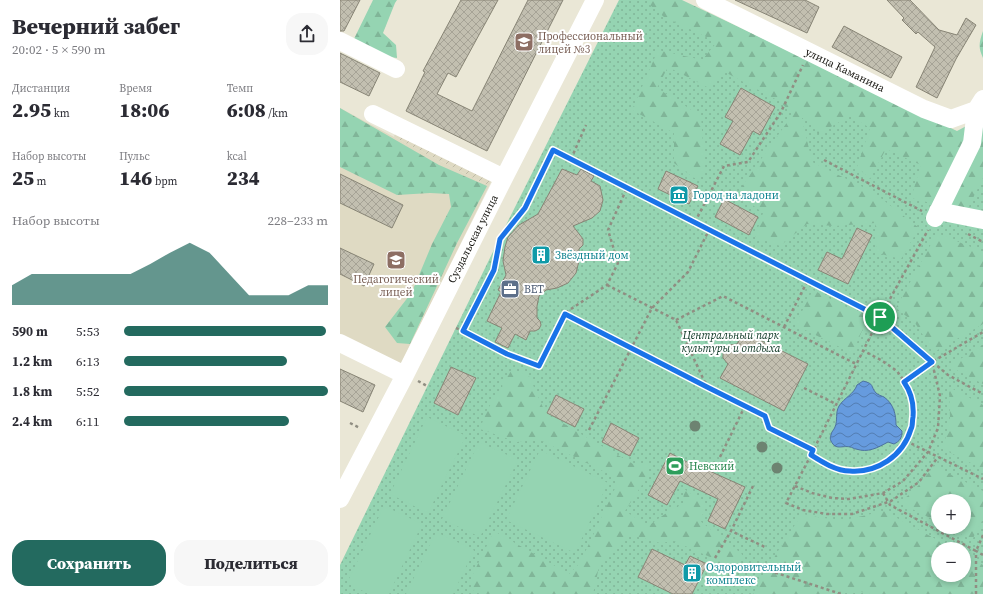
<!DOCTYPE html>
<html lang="ru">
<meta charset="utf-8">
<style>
:root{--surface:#fff;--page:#f7f7f7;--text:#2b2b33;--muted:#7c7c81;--accent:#236a5f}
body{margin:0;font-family:"Source Serif 4",serif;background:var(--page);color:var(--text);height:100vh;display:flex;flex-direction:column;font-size:15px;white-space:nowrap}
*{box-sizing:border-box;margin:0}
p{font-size:13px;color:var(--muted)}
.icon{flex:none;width:22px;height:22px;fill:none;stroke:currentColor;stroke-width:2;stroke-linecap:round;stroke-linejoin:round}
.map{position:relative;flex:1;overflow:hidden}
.sheet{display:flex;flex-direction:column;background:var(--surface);width:340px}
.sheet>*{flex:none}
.tools{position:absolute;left:591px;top:494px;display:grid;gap:8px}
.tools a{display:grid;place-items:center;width:40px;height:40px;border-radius:50%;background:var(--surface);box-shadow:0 2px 6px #0003;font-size:20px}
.pin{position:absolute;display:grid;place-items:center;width:34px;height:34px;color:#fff;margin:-17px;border:2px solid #fff;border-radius:50%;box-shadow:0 1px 4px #0007}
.round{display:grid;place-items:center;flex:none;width:42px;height:42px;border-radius:16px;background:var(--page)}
.headline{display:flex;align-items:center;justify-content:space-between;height:68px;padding:0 12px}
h1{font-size:22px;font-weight:800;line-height:30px}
.metrics{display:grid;grid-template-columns:repeat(3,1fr);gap:6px;height:68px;padding:4px 12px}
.metrics div{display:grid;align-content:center}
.metrics b{font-size:20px;font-weight:800}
.metrics small{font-size:11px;font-weight:400}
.metrics p{font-size:11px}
.chart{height:112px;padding:8px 12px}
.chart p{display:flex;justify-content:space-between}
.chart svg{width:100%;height:72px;margin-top:4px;fill:var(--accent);opacity:.7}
.button{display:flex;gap:8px;margin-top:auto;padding:8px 12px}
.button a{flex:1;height:46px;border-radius:16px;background:var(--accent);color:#fff;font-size:16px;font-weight:800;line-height:46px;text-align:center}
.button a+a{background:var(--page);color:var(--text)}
ul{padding:0 12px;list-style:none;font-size:13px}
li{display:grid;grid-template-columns:64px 48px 1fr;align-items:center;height:30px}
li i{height:10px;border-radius:5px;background:var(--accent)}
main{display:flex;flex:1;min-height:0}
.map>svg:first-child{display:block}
.built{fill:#dfdac3}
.industrial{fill:url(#industrial-furrows)}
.grass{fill:url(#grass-dots);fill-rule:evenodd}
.forest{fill:url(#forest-firs)}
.garden{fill:#95d4b2}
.water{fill:url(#water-waves);stroke:#4d729f}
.building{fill:url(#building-cross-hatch);stroke:#878475}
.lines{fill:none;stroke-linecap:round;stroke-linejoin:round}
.path{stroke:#908e82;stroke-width:2.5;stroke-dasharray:3 3;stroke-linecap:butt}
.minor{stroke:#fff;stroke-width:18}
.tree{fill:#6d8371}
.route-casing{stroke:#fff;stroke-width:8}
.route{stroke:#1a73e8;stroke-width:5}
.labels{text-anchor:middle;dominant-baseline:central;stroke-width:4;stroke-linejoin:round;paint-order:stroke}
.education-label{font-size:11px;fill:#785e54;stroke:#fff;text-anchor:start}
.street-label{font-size:11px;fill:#13120d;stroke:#fff}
.culture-label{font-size:11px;fill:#0d838f;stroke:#fff;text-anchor:start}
.service-label{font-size:11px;fill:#4e5e75;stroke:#fff;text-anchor:start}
.park-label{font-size:11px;font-style:italic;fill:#06321f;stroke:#fff}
.leisure-label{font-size:11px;fill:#27864d;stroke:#fff;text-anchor:start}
</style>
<main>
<section class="sheet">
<div class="headline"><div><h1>Вечерний забег</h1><p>20:02 · 5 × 590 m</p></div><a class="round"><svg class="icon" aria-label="share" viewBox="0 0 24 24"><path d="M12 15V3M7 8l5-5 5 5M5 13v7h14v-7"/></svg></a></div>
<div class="metrics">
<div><p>Дистанция</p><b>2.95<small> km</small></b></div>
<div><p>Время</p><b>18:06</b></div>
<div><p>Темп</p><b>6:08<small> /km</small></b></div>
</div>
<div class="metrics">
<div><p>Набор высоты</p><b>25<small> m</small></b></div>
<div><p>Пульс</p><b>146<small> bpm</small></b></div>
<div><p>kcal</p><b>234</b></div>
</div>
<div class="chart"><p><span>Набор высоты</span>228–233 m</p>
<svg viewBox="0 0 160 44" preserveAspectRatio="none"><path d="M0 44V32L10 25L20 25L30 25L40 25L50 25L60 25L70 19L80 12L90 6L100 12L110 25L120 38L130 38L140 38L150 32L160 32V44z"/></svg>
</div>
<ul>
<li><b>590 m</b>5:53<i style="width:99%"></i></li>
<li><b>1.2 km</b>6:13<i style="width:80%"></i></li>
<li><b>1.8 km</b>5:52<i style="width:100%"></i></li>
<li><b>2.4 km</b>6:11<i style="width:81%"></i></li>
</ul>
<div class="button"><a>Сохранить</a><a>Поделиться</a></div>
</section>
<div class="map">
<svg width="643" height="594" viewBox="0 0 643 594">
<defs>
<pattern id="industrial-furrows" width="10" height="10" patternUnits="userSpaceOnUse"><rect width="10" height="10" fill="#dfdac3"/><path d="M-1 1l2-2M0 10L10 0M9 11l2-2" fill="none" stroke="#bebaa6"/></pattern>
<pattern id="grass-dots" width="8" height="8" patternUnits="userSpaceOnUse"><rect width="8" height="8" fill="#95d4b2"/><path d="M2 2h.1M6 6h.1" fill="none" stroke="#80b598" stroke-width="1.8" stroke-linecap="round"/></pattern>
<pattern id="forest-firs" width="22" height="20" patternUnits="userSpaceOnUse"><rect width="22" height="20" fill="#95d4b2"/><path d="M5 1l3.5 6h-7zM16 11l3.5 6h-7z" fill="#80b598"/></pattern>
<pattern id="water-waves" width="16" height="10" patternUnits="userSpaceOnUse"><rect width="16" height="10" fill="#669bde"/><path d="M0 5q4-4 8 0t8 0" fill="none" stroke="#537db2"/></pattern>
<pattern id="building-cross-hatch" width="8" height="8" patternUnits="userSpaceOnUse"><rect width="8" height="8" fill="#c2bfb0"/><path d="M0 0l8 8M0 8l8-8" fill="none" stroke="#a6a396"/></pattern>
</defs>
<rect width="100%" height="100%" fill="#eae7d6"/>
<path class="built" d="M 0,108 L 54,137 L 149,186 L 61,364 L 0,334 Z"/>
<path class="industrial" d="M 58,129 L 153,178 L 149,186 L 54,137 Z"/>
<path class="grass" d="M 279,0 L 321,0 L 607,134 L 643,138 L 643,594 L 0,594 L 0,565 L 169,219 ZM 598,501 L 624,501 L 624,527 L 598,527 ZM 598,549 L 624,549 L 624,575 L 598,575 Z"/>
<path class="forest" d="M 33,0 L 57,0 L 55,3 L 43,33 L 56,45 L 57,58 L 41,56 L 12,43 Z
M 310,0 L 342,0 L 617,131 L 632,123 L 643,116 L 643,178 L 626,212 L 571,198 L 581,165 L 546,149 L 530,179 L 517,167 L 530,128 L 510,116 L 478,134 L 467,118 L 462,118 L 472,162 L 533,192 L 579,228 L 561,259 L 537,253 L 535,223 L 494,226 L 467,224 L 440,246 L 415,237 L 423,213 L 397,193 L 453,114 L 439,101 L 383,71 L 367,87 L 328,67 L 317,88 L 361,116 L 365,176 L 354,178 L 334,163 L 334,133 L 292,110 L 318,50 L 362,60 L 377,42 L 324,17 L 310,5 Z
M 643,31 L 643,58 C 638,47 639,43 643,31 Z
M 0,108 L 99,165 L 147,186 L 117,243 L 70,344 L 57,343 L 45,327 L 72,292 L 92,244 L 111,207 L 109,194 L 90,193 L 57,195 L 0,167 Z
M 597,233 L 643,252 L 643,324 L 594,352 L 575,323 L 556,308 Z
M 473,290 L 528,318 L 512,353 L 455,325 Z
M 643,345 L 643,384 L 609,366 Z
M 171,371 L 188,374 L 205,412 L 239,433 L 295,465 L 308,463 L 309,474 L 285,511 L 308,526 L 325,514 L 343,503 L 344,489 L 367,504 L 360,521 L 402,554 L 392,583 L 371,582 L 370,557 L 334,541 L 320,543 L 289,534 L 259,567 L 253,594 L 140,594 L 132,590 L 132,576 L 154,531 L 229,574 L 240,563 L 278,482 L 267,473 L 198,439 L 177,442 L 140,429 L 146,412 Z
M 609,387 L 643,405 L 643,469 L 603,449 L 610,418 Z
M 594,466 L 643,491 L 643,519 L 632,540 L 607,527 L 624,527 L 624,501 L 598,501 L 598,522 L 560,503 L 578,486 Z
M 544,511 L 614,549 L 598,549 L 598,575 L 624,575 L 624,555 L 643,565 L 643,594 L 530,594 L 517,591 L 490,594 L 413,594 L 441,546 L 462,514 L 482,518 L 505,520 Z"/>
<path class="garden" d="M 87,417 L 126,436 L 88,513 L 50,494 Z
M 139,442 L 178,460 L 140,537 L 102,519 Z
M 200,450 L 268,483 L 235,553 L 166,520 Z
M 44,506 L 82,524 L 49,594 L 29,594 L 7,583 Z
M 96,532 L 134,550 L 113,594 L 66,594 Z"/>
<path class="water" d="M 523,381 C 535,384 530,386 536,393 C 538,395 542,396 544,397 C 554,404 556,415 556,425 L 562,431 C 562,438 560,441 554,444 L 548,442 C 537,448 528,453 516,449 C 514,449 512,447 510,447 C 502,445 496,451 491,441 C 490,439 490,437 491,435 C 491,432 494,430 495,427 C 498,420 495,413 499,406 C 504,398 514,394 517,385 Z"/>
<path class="building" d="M 0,0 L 20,0 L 4,31 L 0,31 Z
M 121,0 L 158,0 L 116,77 L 108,73 L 97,94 L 132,111 L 188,0 L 223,0 L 147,151 L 66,111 L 85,72 L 83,71 Z
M 395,0 L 465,0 L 479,7 L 467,33 Z
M 547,0 L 570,0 L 599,30 L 617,35 L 626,18 L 636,25 L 616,59 L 597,98 L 576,87 L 595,47 L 578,32 L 576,34 L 562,20 L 564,18 Z
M 504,26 L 562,57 L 551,78 L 492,47 Z
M 0,53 L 40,73 L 29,96 L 0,82 Z
M 401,88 L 435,107 L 420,135 L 413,131 L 400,155 L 380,144 L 393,121 L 385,117 Z
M 222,169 L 237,175 L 241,169 L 254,176 L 251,181 L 260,186 L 263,200 L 260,211 L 252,218 L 233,226 L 243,239 L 243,245 L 239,249 L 239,261 L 236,273 L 228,283 L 217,288 L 206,290 L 199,296 L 197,306 L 197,318 L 200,321 L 201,325 L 199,329 L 195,331 L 190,331 L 186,340 L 175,334 L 168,348 L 155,342 L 162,328 L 147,321 L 161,292 L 158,290 L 166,275 L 163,261 L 165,247 L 168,237 L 179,225 L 198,214 Z
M 326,171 L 358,186 L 349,204 L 318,189 Z
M 0,174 L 63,205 L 52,228 L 0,203 Z
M 384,199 L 418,217 L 409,235 L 375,217 Z
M 517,228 L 532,235 L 508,284 L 478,270 L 487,252 L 502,259 Z
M 0,248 L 34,264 L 24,286 L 0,274 Z
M 404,332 L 468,364 L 444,411 L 380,378 L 388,364 L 383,358 L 383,351 L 389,345 L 397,344 Z
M 111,367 L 136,378 L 118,415 L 94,403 Z
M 0,369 L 35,385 L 23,412 L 0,401 Z
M 216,395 L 244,409 L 235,427 L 207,413 Z
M 271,423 L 299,438 L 290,456 L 262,442 Z
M 330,453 L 364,471 L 365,469 L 405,487 L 385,529 L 368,521 L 378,499 L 340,481 L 327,505 L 308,495 Z
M 312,549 L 345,565 L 350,556 L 367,564 L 352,594 L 333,594 L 298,577 Z"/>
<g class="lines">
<path class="path" d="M 231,159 L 246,125
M 484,160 L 582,211
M 355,222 L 384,166 L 408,162 L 441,112 L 463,65
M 628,234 L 643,242
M 267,285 L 336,320 L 367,387
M 225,313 L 367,387 L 425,416 L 429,428 L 473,450
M 336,320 L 383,296 L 516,364
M 444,327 L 468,280
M 116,328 L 123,331 L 154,269 L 161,239 L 185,208 L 213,150 L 540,317 L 608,375 L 643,394
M 123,331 L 167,354 L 199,366 L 225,313 L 267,285 L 278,263 L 268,230 L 287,188
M 522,350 L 541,360 L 557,371 L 569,388 L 574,408 L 572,429 L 566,441 L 558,452 L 548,461 L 530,470 L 509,472 L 490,466 L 471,455 L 540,317 L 588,230
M 78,381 L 87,386
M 564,382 L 592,362 L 643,332
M 464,388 L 496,404
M 10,423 L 20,428
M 249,430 L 312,308 L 348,272 L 369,230
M 566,441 L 643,479
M 471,455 L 446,503 L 463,510 L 487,514 L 512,514 L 551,501 L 579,482 L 598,457
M 380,457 L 405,406
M 413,486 L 391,531 L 427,548
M 455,486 L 472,493 L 492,498 L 509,499 L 543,493 L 563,481 L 588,452 L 598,428 L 600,396 L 592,362
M 543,493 L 550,505 L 636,551 L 643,535
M 375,558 L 391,531
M 418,567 L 501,594
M 636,594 L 636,551 L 643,555"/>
<path class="minor" d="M 365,0 L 584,109 L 611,119 L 636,110 L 643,99
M 0,41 L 56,69
M 33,114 L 164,178
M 598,211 L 643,220
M 595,218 L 632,143 L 636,110
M 0,343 L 65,375
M 0,499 L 65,375 L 164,178 L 255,0"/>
</g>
<g class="tree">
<circle cx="355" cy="426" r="5.5"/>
<circle cx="422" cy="447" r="5.5"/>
<circle cx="437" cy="468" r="5.5"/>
</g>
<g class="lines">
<g class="route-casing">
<path id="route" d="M 213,150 L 540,317 L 592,362 L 564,382 C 571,392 574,405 573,417 C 572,421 573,426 571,429 C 563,456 537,473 510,471 C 496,471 482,462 471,455 L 473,450 L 429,428 L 425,416 L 367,387 L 225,314 L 199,366 L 167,354 L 123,331 L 154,270 L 160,239 L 185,208 Z"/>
</g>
<use href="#route" class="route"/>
</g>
<defs>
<g id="university-square" transform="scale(1)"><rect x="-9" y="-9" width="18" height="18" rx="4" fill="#8d6e63" stroke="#fff"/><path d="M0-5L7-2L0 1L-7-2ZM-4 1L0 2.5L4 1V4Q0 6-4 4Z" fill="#fff"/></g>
<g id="museum-square" transform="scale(1)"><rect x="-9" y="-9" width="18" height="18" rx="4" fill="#0f9aa8" stroke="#fff"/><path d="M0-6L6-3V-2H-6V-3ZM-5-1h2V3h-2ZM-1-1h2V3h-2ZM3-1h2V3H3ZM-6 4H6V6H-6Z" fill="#fff"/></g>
<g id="building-square" transform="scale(1)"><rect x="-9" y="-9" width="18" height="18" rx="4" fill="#0f9aa8" stroke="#fff"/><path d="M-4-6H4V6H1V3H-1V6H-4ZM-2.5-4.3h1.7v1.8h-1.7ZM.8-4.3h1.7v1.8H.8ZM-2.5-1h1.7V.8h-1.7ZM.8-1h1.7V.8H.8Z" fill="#fff"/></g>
<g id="office-square" transform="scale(1)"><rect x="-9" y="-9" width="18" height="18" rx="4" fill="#5c6f8a" stroke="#fff"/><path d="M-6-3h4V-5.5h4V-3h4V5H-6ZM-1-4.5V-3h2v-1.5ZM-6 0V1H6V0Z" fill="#fff"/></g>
<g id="stadium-square" transform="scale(1)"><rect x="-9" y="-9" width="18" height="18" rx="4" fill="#2e9e5b" stroke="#fff"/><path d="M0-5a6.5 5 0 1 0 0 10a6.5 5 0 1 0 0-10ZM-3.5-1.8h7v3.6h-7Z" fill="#fff"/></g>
</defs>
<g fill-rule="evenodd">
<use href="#university-square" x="184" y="42"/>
<use href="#museum-square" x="339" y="195"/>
<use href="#building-square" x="201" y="255"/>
<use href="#university-square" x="56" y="260"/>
<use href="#office-square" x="170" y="289"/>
<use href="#stadium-square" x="335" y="466"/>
<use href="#building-square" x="352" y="573"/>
</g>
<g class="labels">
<g class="education-label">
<text x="198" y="36">Профессиональный<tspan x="198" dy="13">лицей №3</tspan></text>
<text x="56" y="279" text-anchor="middle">Педагогический<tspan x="56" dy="13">лицей</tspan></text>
</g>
<g class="street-label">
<text transform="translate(505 70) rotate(26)">улица Каманина</text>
<text transform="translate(133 239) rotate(-63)">Суздальская улица</text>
</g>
<g class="culture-label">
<text x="353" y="195">Город на ладони</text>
<text x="215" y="255">Звёздный дом</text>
<text x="366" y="567">Оздоровительный<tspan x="366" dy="13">комплекс</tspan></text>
</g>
<g class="service-label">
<text x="184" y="289">BET</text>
</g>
<g class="park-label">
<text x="391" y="335">Центральный парк<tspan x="391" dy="13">культуры и отдыха</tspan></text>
</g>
<g class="leisure-label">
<text x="349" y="466">Невский</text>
</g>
</g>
</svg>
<div class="tools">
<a>+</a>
<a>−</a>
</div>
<div class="pin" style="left:540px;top:317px;background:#1e9e55"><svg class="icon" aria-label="arrive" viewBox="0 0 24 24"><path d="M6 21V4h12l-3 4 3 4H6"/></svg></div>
</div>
</main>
